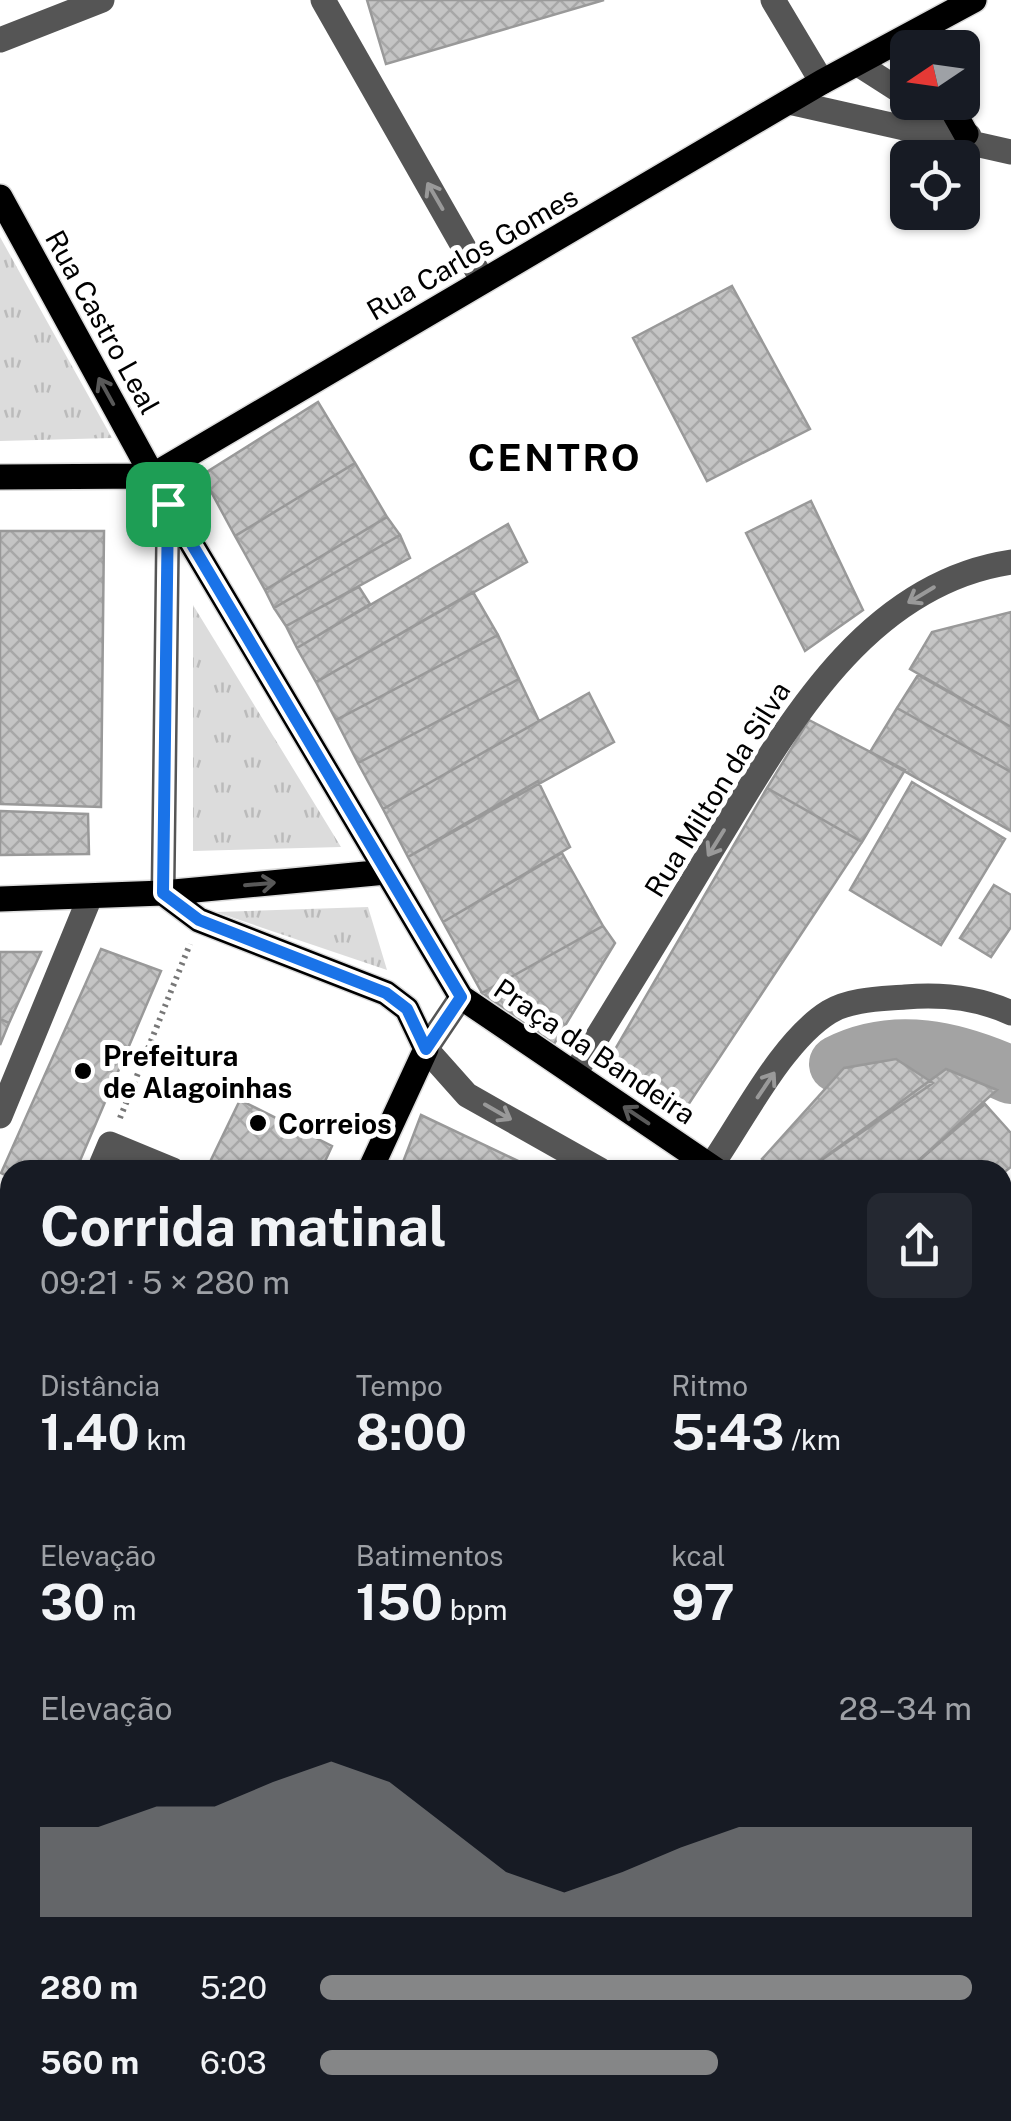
<!DOCTYPE html>
<html lang="pt">
<meta charset="utf-8">
<style>
:root{--surface:#171b24;--page:#242831;--text:#f1f3f6;--muted:#9ea1a6;--accent:#858687}
body{margin:0;font-family:"Public Sans",sans-serif;background:var(--page);color:var(--text);height:100vh;display:flex;flex-direction:column;font-size:38px;white-space:nowrap}
*{box-sizing:border-box;margin:0}
p{font-size:32px;color:var(--muted)}
.icon{flex:none;width:55px;height:55px;fill:none;stroke:currentColor;stroke-width:2;stroke-linecap:round;stroke-linejoin:round}
.map{position:relative;flex:1;overflow:hidden}
.panel{position:absolute;left:0px;top:1160px;width:1012px;height:962px;display:flex;flex-direction:column;background:var(--surface);border-radius:30px 30px 0 0;box-shadow:0 2px 8px #0004}
.panel>*{flex:none}
.needle{width:65px;rotate:257deg}
.controls{position:absolute;left:890px;top:30px;display:grid;gap:20px}
.controls a{display:grid;place-items:center;width:90px;height:90px;border-radius:15px;background:var(--surface);box-shadow:0 2px 8px #0004;font-size:50px}
.pin{position:absolute;display:grid;place-items:center;width:85px;height:85px;color:#fff;margin:-42px;border-radius:20px;box-shadow:0 5px 15px #0006}
.round{display:grid;place-items:center;flex:none;width:105px;height:105px;border-radius:15px;background:var(--page)}
.headline{display:flex;align-items:center;justify-content:space-between;height:170px;padding:0 40px}
h1{font-size:55px;font-weight:700;line-height:75px}
.figures{display:grid;grid-template-columns:repeat(3,1fr);gap:15px;height:170px;padding:10px 40px}
.figures div{display:grid;align-content:center}
.figures b{font-size:50px;font-weight:700}
.figures small{font-size:28px;font-weight:400}
.figures p{font-size:28px}
.chart{height:280px;padding:20px 40px}
.chart p{display:flex;justify-content:space-between}
.chart svg{width:100%;height:180px;margin-top:10px;fill:var(--accent);opacity:.7}
ul{padding:0 40px;list-style:none;font-size:32px}
li{display:grid;grid-template-columns:160px 120px 1fr;align-items:center;height:75px}
li i{height:25px;border-radius:12px;background:var(--accent)}
.map>svg:first-child{display:block}
.park{fill:url(#park-tufts)}
.lines{fill:none;stroke-linecap:round;stroke-linejoin:round}
.river{stroke:#a3a3a3;stroke-width:58}
.building{fill:url(#building-cross-hatch);stroke:#999;stroke-width:2.5}
.major-casing{stroke:#dbdbdb;stroke-width:28}
.path{stroke:#777;stroke-width:6;stroke-dasharray:2.5 5;stroke-linecap:butt}
.minor{stroke:#555;stroke-width:25}
.major{stroke:#000;stroke-width:25}
.oneway{stroke:#999}
.oneway2{stroke:#595959}
.route-casing{stroke:#fff;stroke-width:20}
.route{stroke:#1a73e8;stroke-width:12}
.poi-dot{fill:#000;stroke:#fff;stroke-width:4}
.labels{text-anchor:middle;dominant-baseline:central;stroke-width:10;stroke-linejoin:round;paint-order:stroke}
.street-label{font-size:28px;fill:#000;stroke:#fff}
.poi-label{font-size:28px;font-weight:bold;fill:#000;stroke:#fff;text-anchor:start}
.district-label{font-size:38px;font-weight:bold;letter-spacing:2.5px;fill:#000;stroke:#fff}
</style>
<div class="map">
<svg width="1011" height="2121" viewBox="0 0 1011 2121">
<defs>
<pattern id="park-tufts" width="24" height="20" patternUnits="userSpaceOnUse" patternTransform="scale(2.5)"><rect width="24" height="20" fill="#dcdcdc"/><path d="M3 7l-1-3M5 7V3M7 7l1-3M15 17l-1-3M17 17v-4M19 17l1-3" fill="none" stroke="#bbb"/></pattern>
<pattern id="building-cross-hatch" width="8" height="8" patternUnits="userSpaceOnUse" patternTransform="scale(2.5)"><rect width="8" height="8" fill="#c4c4c4"/><path d="M0 0l8 8M0 8l8-8" fill="none" stroke="#a7a7a7"/></pattern>
</defs>
<rect width="100%" height="100%" fill="#fff"/>
<path class="park" d="M 0,237 L 112,438 L 0,441 Z
M 193,605 L 341,847 L 193,851 Z
M 368,907 L 387,970 L 216,912 Z"/>
<g class="lines">
<path class="river" d="M 838,1064 C 895,1035 955,1050 1011,1075"/>
</g>
<path class="building" d="M 367,0 L 604,0 L 386,64 Z
M 732,286 L 810,429 L 707,481 L 633,338 Z
M 318,402 L 355,463 L 235,536 L 202,475 Z
M 355,463 L 387,517 L 265,590 L 235,536 Z
M 811,501 L 863,610 L 805,651 L 746,533 Z
M 387,517 L 400,535 L 274,608 L 265,590 Z
M 508,524 L 527,562 L 316,682 L 297,648 Z
M 0,531 L 104,531 L 101,807 L 0,804 Z
M 400,535 L 410,558 L 286,626 L 274,608 Z
M 359,587 L 370,604 L 297,648 L 286,626 Z
M 473,592 L 498,635 L 336,720 L 316,682 Z
M 1011,612 L 1011,727 L 910,669 L 932,632 Z
M 498,635 L 519,679 L 358,763 L 336,720 Z
M 918,675 L 1011,727 L 1011,772 L 897,708 Z
M 519,679 L 539,721 L 383,809 L 358,763 Z
M 589,693 L 614,742 L 408,857 L 383,809 Z
M 897,708 L 1011,772 L 1011,831 L 870,752 Z
M 809,720 L 905,770 L 862,842 L 767,788 Z
M 538,781 L 570,847 L 443,922 L 408,857 Z
M 912,782 L 1005,839 L 941,945 L 850,890 Z
M 767,788 L 862,842 L 686,1108 L 610,1058 Z
M 0,811 L 88,814 L 89,854 L 0,855 Z
M 562,853 L 603,926 L 482,993 L 443,922 Z
M 994,885 L 1011,895 L 1011,927 L 991,957 L 960,938 Z
M 603,926 L 615,943 L 554,1044 L 482,993 Z
M 101,949 L 161,971 L 76,1170 L 10,1170 L 10,1177 L 1,1173 Z
M 0,952 L 41,952 L 9,1023 L 0,1019 Z
M 0,1019 L 9,1023 L 0,1045 Z
M 896,1059 L 933,1083 L 807,1170 L 774,1170 L 762,1159 L 844,1068 Z
M 946,1069 L 997,1090 L 908,1170 L 807,1170 Z
M 240,1100 L 332,1146 L 321,1170 L 226,1170 L 210,1162 Z
M 985,1104 L 1011,1133 L 1011,1167 L 1002,1174 L 1002,1170 L 908,1170 Z
M 421,1115 L 537,1170 L 400,1170 Z
M 1011,1211 L 1011,1242 L 1002,1249 L 1002,1218 Z
M 1011,1240 L 1011,1291 L 1002,1300 L 1002,1247 Z
M 1011,1291 L 1011,1422 L 1002,1414 L 1002,1300 Z
M 1011,1556 L 1011,1601 L 1002,1590 L 1002,1563 Z
M 1002,1590 L 1011,1601 L 1011,1655 L 1002,1646 Z
M 1002,1646 L 1011,1655 L 1011,1714 L 1002,1705 Z
M 1011,1773 L 1011,1820 L 1002,1809 L 1002,1781 Z
M 1002,1858 L 1011,1867 L 1011,1892 L 1002,1900 Z
M 1009,1894 L 1011,1988 L 1002,1995 L 1002,1900 Z
M 1011,1988 L 1011,2042 L 1009,2044 L 1002,2036 L 1002,1995 Z"/>
<g class="lines">
<g class="major-casing">
<path id="major" d="M 948,102 L 966,134
M 0,197 L 168,504 L 461,997 L 716,1170
M 152,476 L 822,82 L 974,0
M 0,477 L 152,476
M 163,893 L 199,920 L 386,993 L 407,1009 L 426,1049 L 370,1170
M 0,899 L 163,893 L 386,872
M 957,2112 L 959,2121
M 983,2112 L 986,2121"/>
</g>
<path class="path" d="M 120,1118 L 190,944"/>
<path class="minor" d="M 323,0 L 483,281
M 773,0 L 822,82
M 0,40 L 102,0
M 858,64 L 908,96
M 789,102 L 1011,152
M 917,102 L 969,136
M 163,893 L 168,504
M 461,997 L 426,1049 L 467,1095 L 600,1170
M 575,1073 C 619,1002 663,931 706,859 C 780,740 858,585 1011,562
M 0,1116 L 90,897
M 711,1166 C 743,1120 782,1041 829,1012 C 850,999 881,999 905,997 C 941,994 977,997 1011,1013
M 99,1170 L 110,1144 L 173,1170
M 0,1225 L 10,1230
M 0,1380 L 10,1384
M 0,1464 L 10,1467
M 1002,1465 L 1011,1468
M 0,1614 L 10,1612
M 1002,2071 L 1011,2081"/>
<use href="#major" class="major"/>
</g>
<defs><path id="oneway-shaft" d="M-6 0H5M1.5-3L5.5 0L1.5 3" fill="none" stroke-width="1.6" stroke-linecap="round" stroke-linejoin="round" transform="scale(2.5)"/></defs>
<g class="oneway">
<use href="#oneway-shaft" transform="translate(435 196) rotate(-120)"/>
<use href="#oneway-shaft" transform="translate(921 595) rotate(149)"/>
<use href="#oneway-shaft" transform="translate(716 843) rotate(122)"/>
<use href="#oneway-shaft" transform="translate(766 1085) rotate(-56)"/>
<use href="#oneway-shaft" transform="translate(498 1112) rotate(30)"/>
</g>
<g class="oneway2">
<use href="#oneway-shaft" transform="translate(106 391) rotate(-119)"/>
<use href="#oneway-shaft" transform="translate(260 884) rotate(-5)"/>
<use href="#oneway-shaft" transform="translate(636 1115) rotate(-146)"/>
</g>
<g class="lines">
<g class="route-casing">
<path id="route" d="M 168,504 L 461,997 L 426,1049 L 407,1009 L 386,993 L 199,920 L 163,893 Z"/>
</g>
<use href="#route" class="route"/>
</g>
<g class="poi-dot">
<circle cx="83" cy="1071" r="10"/>
<circle cx="258" cy="1123" r="10"/>
</g>
<g class="labels">
<g class="street-label">
<text transform="translate(472 253) rotate(-30)">Rua Carlos Gomes</text>
<text transform="translate(103 322) rotate(61)">Rua Castro Leal</text>
<text transform="translate(717 789) rotate(-58)">Rua Milton da Silva</text>
<text transform="translate(595 1051) rotate(34)">Praça da Bandeira</text>
</g>
<g class="poi-label">
<text x="103" y="1055">Prefeitura<tspan x="103" dy="32">de Alagoinhas</tspan></text>
<text x="278" y="1123">Correios</text>
</g>
<g class="district-label">
<text x="555" y="457">CENTRO</text>
</g>
</g>
</svg>
<div class="controls">
<a><svg class="needle" viewBox="-14 -14 28 28"><path d="M0-13l5 13h-10z" fill="#e53935"/><path d="M0 13l5-13h-10z" fill="#9ea1a6"/></svg></a>
<a><svg class="icon" aria-label="locate" viewBox="0 0 24 24"><circle cx="12" cy="12" r="6"/><path d="M12 2v4M12 18v4M2 12h4M18 12h4"/></svg></a>
</div>
<div class="pin" style="left:168px;top:504px;background:#1e9e55"><svg class="icon" aria-label="arrive" viewBox="0 0 24 24"><path d="M6 21V4h12l-3 4 3 4H6"/></svg></div>
<section class="panel">
<div class="headline"><div><h1>Corrida matinal</h1><p>09:21 · 5 × 280 m</p></div><a class="round"><svg class="icon" aria-label="share" viewBox="0 0 24 24"><path d="M12 15V3M7 8l5-5 5 5M5 13v7h14v-7"/></svg></a></div>
<div class="figures">
<div><p>Distância</p><b>1.40<small> km</small></b></div>
<div><p>Tempo</p><b>8:00</b></div>
<div><p>Ritmo</p><b>5:43<small> /km</small></b></div>
</div>
<div class="figures">
<div><p>Elevação</p><b>30<small> m</small></b></div>
<div><p>Batimentos</p><b>150<small> bpm</small></b></div>
<div><p>kcal</p><b>97</b></div>
</div>
<div class="chart"><p><span>Elevação</span>28–34 m</p>
<svg viewBox="0 0 160 44" preserveAspectRatio="none"><path d="M0 44V22L10 22L20 17L30 17L40 11L50 6L60 11L70 22L80 33L90 38L100 33L110 27L120 22L130 22L140 22L150 22L160 22V44z"/></svg>
</div>
<ul>
<li><b>280 m</b>5:20<i style="width:100%"></i></li>
<li><b>560 m</b>6:03<i style="width:61%"></i></li>
</ul>
</section>
</div>
